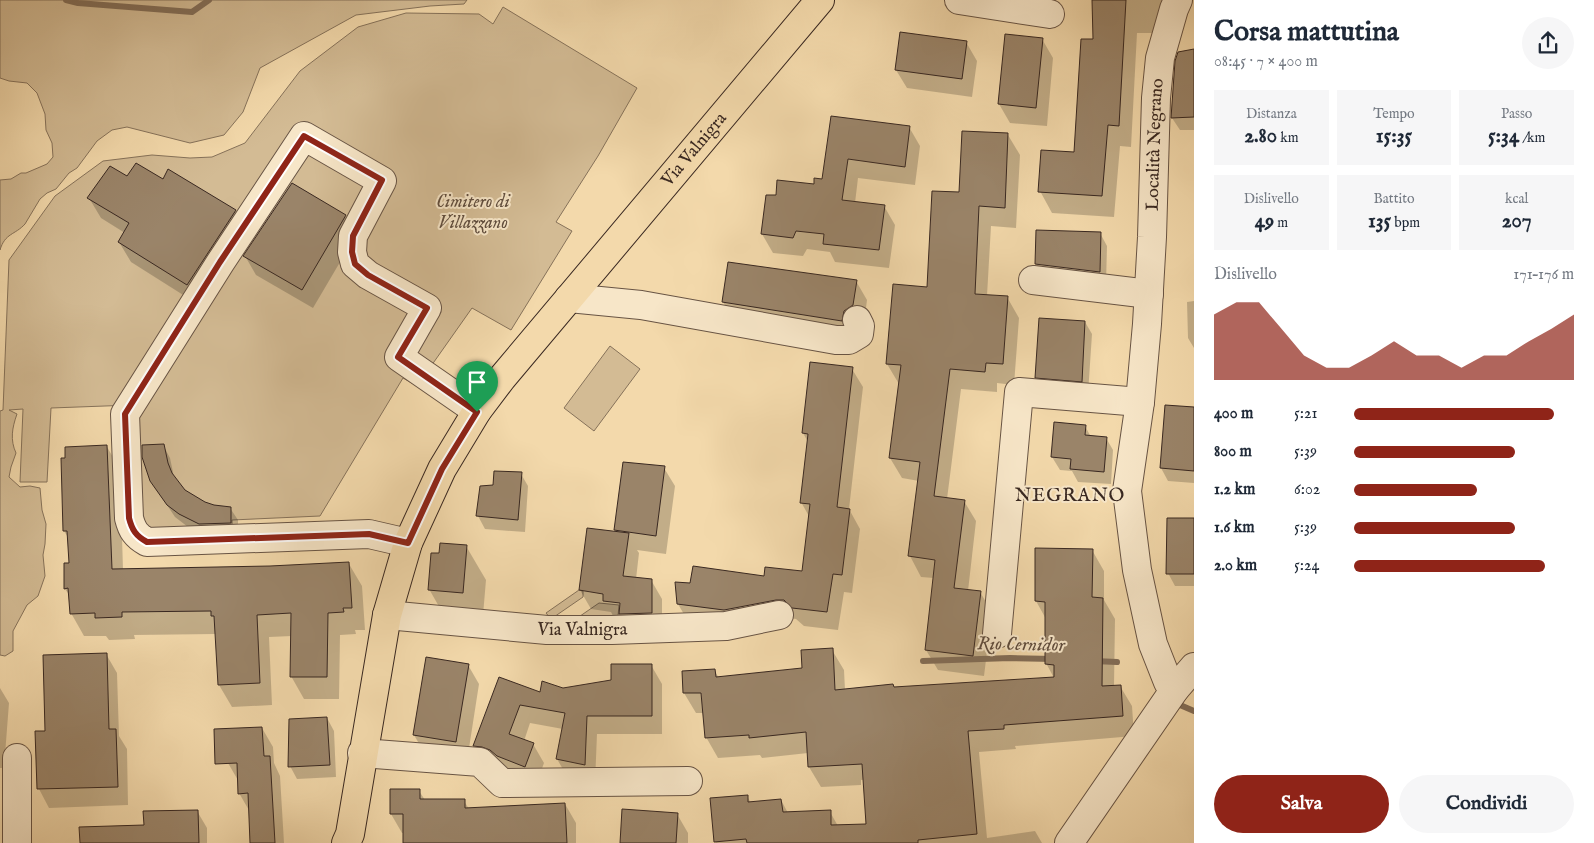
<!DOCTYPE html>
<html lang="it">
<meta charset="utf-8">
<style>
:root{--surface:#fff;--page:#f6f6f7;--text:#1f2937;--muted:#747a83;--accent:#8f2418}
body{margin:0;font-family:"IM FELL English",serif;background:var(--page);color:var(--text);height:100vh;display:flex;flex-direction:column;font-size:19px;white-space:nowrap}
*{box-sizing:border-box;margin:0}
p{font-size:16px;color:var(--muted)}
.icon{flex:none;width:28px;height:28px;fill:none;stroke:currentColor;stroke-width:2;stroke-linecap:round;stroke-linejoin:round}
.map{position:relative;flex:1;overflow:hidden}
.details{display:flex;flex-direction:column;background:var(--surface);width:400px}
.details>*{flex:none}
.pin{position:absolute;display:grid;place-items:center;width:42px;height:42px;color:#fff;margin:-51px -21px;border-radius:50% 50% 50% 0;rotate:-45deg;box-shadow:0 0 5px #0007}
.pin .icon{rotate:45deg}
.round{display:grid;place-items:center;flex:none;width:52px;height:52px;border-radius:26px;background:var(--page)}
.head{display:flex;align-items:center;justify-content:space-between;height:85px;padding:0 20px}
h1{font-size:28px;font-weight:700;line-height:38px}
.stats{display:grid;grid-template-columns:repeat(3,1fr);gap:8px;height:85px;padding:5px 20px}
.stats div{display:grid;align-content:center;border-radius:0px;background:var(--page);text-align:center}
.stats b{font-size:21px;font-weight:700}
.stats small{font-size:14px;font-weight:400}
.stats p{font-size:14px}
.chart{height:140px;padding:10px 20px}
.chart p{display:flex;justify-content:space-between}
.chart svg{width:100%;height:90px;margin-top:5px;fill:var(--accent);opacity:.7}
.button{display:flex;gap:10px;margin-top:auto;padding:10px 20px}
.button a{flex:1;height:58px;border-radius:30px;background:var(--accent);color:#fff;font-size:20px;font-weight:700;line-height:58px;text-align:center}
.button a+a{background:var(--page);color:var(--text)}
ul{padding:0 20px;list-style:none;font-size:16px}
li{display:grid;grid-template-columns:80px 60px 1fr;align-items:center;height:38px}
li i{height:12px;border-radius:6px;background:var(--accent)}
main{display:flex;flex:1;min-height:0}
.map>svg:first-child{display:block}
.green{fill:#d3bb94;stroke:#86725a}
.shadow{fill:#0003}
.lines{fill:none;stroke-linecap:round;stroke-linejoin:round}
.stream{stroke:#836e58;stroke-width:6}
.building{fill:#9a8469;stroke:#392821}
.minor-casing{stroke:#685444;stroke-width:30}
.major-casing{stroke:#392821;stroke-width:30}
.minor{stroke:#f7e6c8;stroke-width:28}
.major{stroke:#f3d9ab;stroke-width:28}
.route-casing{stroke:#fff;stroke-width:10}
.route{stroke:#8f2418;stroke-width:6}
.labels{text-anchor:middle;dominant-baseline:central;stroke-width:4;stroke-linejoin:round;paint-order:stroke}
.street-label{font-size:18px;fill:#392821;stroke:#f7e6c8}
.park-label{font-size:18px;font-style:italic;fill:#604d3e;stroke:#f7e6c8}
.neighbourhood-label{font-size:19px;letter-spacing:1px;fill:#392821;stroke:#f7e6c8}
.water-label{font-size:19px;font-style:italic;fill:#5e4b3c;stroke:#f7e6c8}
</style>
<main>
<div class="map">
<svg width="1194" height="843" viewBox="0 0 1194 843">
<rect width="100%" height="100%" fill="#f3d9ab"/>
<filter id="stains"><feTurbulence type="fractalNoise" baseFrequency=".004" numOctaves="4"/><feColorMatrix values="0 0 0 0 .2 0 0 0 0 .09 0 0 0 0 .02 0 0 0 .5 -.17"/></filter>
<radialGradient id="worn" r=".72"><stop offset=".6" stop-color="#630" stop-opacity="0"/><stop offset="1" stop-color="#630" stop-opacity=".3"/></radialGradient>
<path class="green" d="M 0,0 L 467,0 L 464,4 L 430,6 L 356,15 L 260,68 L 243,112 L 224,135 L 190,143 L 127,127 L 112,130 L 97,141 L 77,168 L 69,173 L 56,189 L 47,193 L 40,199 L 25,224 C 15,235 5,233 0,250 L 0,180 L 11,179 L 21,173 L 26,173 L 47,164 L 53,157 L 52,143 L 46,130 L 45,114 L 37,93 L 27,83 L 9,81 L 0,78 Z
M 503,7 L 637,88 L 598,156 L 556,222 L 572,231 L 511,330 L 472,308 L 417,386 L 403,378 L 320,516 L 232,520 L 232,530 L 140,531 L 132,405 L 51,408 L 47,482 L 20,482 L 23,409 L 9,410 L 17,414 C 12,428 10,440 16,453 L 11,467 L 9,477 L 20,487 L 30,486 L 40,488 L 42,510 L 46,524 L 45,544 L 43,555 L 45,576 L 38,596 L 27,605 L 13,631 L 13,651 L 5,656 L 0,655 L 0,411 L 3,410 L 9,260 L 55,196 L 103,161 L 152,155 L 190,158 L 212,157 L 245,143 L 300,71 L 358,27 L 406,13 L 479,14 L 493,24 Z
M 610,346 L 640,369 L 594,431 L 564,408 Z
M 579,590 L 583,591 L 583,597 L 551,619 L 546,613 Z
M 599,603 L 619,605 L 618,616 L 654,620 L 570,623 Z"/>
<path class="shadow" d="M 1093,0 L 1162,0 L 1163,33 L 1137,33 L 1131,147 L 1120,146 L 1114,217 L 1052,213 L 1040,191 L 1075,153 L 1094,41 Z
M 1042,39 L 1053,58 L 1047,126 L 1010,123 L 999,104 Z
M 966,42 L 977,61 L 972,97 L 907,88 L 896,70 Z
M 1194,50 L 1194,130 L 1180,130 L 1172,118 Z
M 832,117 L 909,127 L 920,146 L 915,185 L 858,178 L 855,203 L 884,206 L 895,225 L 889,268 L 835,262 L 830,252 L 807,249 L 803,256 L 773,253 L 762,234 L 777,197 L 815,186 L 823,181 Z
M 1008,135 L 1020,155 L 1016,228 L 991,226 L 987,296 L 1007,297 L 1019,318 L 1014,385 L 997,383 L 997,392 L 961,389 L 947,499 L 964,501 L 976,521 L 968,591 L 980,592 L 992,612 L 984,676 L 938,670 L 926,650 L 934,578 L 921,577 L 910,556 L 919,481 L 902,478 L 890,458 L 899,384 L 887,364 L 928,289 L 960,193 Z
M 127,178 L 163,181 L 235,211 L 247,231 L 199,305 L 131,262 L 119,242 L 125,233 L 101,218 L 89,198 Z
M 292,184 L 345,216 L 356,235 L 313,308 L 256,275 L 245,256 Z
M 1037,232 L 1100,233 L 1107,246 L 1106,284 L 1043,277 L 1036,264 Z
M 856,281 L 867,300 L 864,324 L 855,330 L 734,321 L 723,302 Z
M 1194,301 L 1194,348 L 1188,338 L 1187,302 Z
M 1085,322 L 1092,334 L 1088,394 L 1044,390 L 1037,377 Z
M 852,369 L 863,387 L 849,509 L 860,529 L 852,593 L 844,592 L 838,630 L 804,626 L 796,619 L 788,618 L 689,623 L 678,604 L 691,584 L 803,573 L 810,518 L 801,502 L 808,442 L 803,433 Z
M 1166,406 L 1194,408 L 1194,483 L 1168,481 L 1161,468 Z
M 1085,426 L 1091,437 L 1106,438 L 1113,450 L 1111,484 L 1078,482 L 1072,471 L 1060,470 L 1052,457 Z
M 163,445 L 170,458 L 174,477 L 184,491 L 204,503 L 230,508 L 238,520 L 238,536 L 188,527 L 175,517 L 151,481 Z
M 107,447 L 120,469 L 123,570 L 270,567 L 349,564 L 362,586 L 365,630 L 355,630 L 356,634 L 340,635 L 339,699 L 304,699 L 291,676 L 292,636 L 269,637 L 272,705 L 232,707 L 219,685 L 216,634 L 134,635 L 135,639 L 109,640 L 106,636 L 84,636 L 71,613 L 70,596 L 65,589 L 70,564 L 69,539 L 64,531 Z
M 664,468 L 675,486 L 666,554 L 637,550 L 639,553 L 636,579 L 651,580 L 662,599 L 662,631 L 615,620 L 611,612 L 591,609 L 580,590 L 617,533 L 615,530 Z
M 521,474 L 528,486 L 525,532 L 485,529 L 478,516 L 494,486 Z
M 1194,519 L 1194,586 L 1175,586 L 1168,573 Z
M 466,546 L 486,580 L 482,627 L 449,624 L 429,589 L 441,554 Z
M 1092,550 L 1104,571 L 1104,600 L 1115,619 L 1114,686 L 1120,686 L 1132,706 L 1134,736 L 1015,746 L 1016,749 L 979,752 L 987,838 L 1035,831 L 1042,843 L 885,843 L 880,779 L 861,780 L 861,785 L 821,787 L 809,767 L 808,753 L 762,758 L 760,755 L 718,758 L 706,737 L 704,713 L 696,713 L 684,693 L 714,670 L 719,678 L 804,670 L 832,650 L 844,670 L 845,690 L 895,689 L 1054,678 L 1046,663 L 1046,619 L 1036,601 Z
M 106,654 L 117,673 L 119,736 L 127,749 L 128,805 L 49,808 L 39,789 L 46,732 Z
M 468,665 L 479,684 L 467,761 L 425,754 L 414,735 Z
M 651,665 L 662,684 L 662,734 L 597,734 L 595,783 L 568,778 L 557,759 L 563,729 L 530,723 L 524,741 L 533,744 L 544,763 L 536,785 L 485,764 L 475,746 L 499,678 L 541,693 L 612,681 Z
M 0,688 L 9,703 L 4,768 L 0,768 Z
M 327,718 L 334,731 L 336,777 L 297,779 L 290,766 Z
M 262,728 L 273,747 L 274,763 L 280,776 L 284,843 L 252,843 L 250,812 L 239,793 L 239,782 L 228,763 Z
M 419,791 L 425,800 L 464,801 L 469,809 L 565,804 L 576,823 L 576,843 L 404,843 L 404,833 L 402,833 L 391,814 Z
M 747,796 L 751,803 L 781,800 L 788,813 L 830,812 L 838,826 L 861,843 L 716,843 L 715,842 Z
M 197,811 L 207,828 L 207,843 L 81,843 Z
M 677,814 L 688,833 L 688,843 L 621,843 Z"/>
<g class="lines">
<path class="stream" d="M 66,0 L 78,3 L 192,12 L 209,0
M 923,661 L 1010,658 L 1054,659
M 1094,661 L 1117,662
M 1180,705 L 1194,711"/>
</g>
<path class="building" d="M 1092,0 L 1126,0 L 1119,126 L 1108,125 L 1102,196 L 1038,192 L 1041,150 L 1074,152 L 1081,39 L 1093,39 Z
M 900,32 L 967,41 L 962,79 L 895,70 Z
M 1005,34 L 1043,38 L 1036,108 L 998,104 Z
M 1194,49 L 1194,117 L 1171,118 L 1175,61 L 1178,52 Z
M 831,116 L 910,126 L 905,167 L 848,159 L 842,200 L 885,205 L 879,250 L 823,244 L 824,234 L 796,231 L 793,238 L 761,234 L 766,195 L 776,195 L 777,180 L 814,184 L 814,178 L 822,179 Z
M 962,131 L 1008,133 L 1005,208 L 979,206 L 975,294 L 1008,296 L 1003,364 L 986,363 L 985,372 L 950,369 L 934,496 L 965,500 L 954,588 L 981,591 L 973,656 L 925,650 L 935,560 L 908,556 L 920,462 L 889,458 L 901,365 L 886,364 L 893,284 L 927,287 L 932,191 L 959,192 Z
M 136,163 L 163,179 L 168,169 L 236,210 L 187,285 L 118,242 L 129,223 L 87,198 L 110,166 L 127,176 Z
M 292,183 L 346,215 L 302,290 L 243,256 Z
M 1036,230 L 1101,232 L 1100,272 L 1035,264 Z
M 728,262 L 857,280 L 853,305 L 844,311 L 842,321 L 722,302 Z
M 1039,318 L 1085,321 L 1082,382 L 1035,378 Z
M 810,362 L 853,367 L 837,507 L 850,509 L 842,575 L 833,574 L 827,612 L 792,608 L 784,600 L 776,600 L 724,610 L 677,604 L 675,582 L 690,583 L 693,566 L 764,576 L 765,567 L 802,571 L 810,504 L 800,503 L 808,434 L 802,433 Z
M 1165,405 L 1194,407 L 1194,471 L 1160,468 Z
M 1054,422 L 1086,425 L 1085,435 L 1107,437 L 1104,472 L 1070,469 L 1071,459 L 1051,457 Z
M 164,444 L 168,463 L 172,473 L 185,490 L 205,502 L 214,505 L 231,507 L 231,523 L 199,524 L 179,514 L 167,505 L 150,481 L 142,457 L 142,445 Z
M 107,445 L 112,569 L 270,566 L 349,562 L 352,608 L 343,608 L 344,612 L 328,613 L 327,677 L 290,677 L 291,613 L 257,615 L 260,683 L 218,685 L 214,616 L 211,616 L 211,611 L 122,612 L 122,617 L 95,618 L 95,613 L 70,614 L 68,588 L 64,589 L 64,563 L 69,563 L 67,531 L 63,531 L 61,458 L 65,458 L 65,447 Z
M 623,462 L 665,466 L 656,536 L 614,530 Z
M 494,471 L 522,472 L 518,520 L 476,516 L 480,486 L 493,485 Z
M 1167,518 L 1194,518 L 1194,574 L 1166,574 Z
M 587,528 L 629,533 L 623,576 L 652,579 L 652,613 L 619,614 L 620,603 L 603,601 L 603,594 L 579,590 Z
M 440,543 L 467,545 L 463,593 L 428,590 L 431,553 L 439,553 Z
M 1035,548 L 1093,549 L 1092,597 L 1103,598 L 1102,686 L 1121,685 L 1123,716 L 1004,725 L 1004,729 L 968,731 L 977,834 L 918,840 L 918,843 L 747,843 L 746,839 L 714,842 L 710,798 L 748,795 L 748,802 L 781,799 L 783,812 L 831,810 L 831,825 L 866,824 L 862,764 L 808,767 L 806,732 L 749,738 L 749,735 L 705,738 L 701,693 L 683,693 L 682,671 L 715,669 L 716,677 L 802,668 L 801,650 L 833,648 L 835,690 L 893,684 L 894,687 L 1054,677 L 1054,665 L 1045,664 L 1045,602 L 1035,601 Z
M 107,653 L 109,729 L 116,729 L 118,787 L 37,789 L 35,731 L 45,731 L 43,655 Z
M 426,657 L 469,664 L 456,742 L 413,735 Z
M 611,664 L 652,664 L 652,716 L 587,716 L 585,765 L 556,759 L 565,713 L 520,705 L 509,734 L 534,743 L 525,767 L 497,756 L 490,750 L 482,747 L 473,746 L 499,677 L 540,692 L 542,681 L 563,688 L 611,680 Z
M 327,717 L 330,765 L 288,767 L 289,719 Z
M 262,727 L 264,756 L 270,756 L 275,843 L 250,843 L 248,793 L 238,794 L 237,763 L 215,764 L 214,729 Z
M 390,789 L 420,789 L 420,799 L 465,799 L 465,808 L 565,803 L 567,843 L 403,843 L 403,814 L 390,814 Z
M 622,809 L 678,813 L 676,843 L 620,843 Z
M 198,810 L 199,843 L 80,843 L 79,827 L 144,825 L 143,811 Z"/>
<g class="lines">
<g class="minor-casing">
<g id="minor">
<path d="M 959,0 L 1050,14"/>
<path d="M 1033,280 L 1149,294"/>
<path d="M 569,298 L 641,305 L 836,340 L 849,340 L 859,334 L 860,326 L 857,320"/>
<path d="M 408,543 L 369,534 L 147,542 C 136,536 132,530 129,518 L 125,414 L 220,263 L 304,136 L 382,181 L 353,236 L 352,252 L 355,264 L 368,275 L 427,308 L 399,357 L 477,411"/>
<path id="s1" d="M 387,615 L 547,630 L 612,630 L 726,626 L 779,615"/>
<path d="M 997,634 L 1019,392 L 1140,402"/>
<path id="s2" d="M 1175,689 L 1168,682 L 1153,644 L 1137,570 L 1127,491 L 1140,402 L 1147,324 L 1152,237 L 1156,98 L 1160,58 L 1174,9 L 1178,0"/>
<path d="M 362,753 L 480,762 L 502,783 L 688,781"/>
<path d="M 17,758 L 17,843"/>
<path d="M 1069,843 L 1175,689 L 1194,667"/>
</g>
</g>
<g class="major-casing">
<g id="major">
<path id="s3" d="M 346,843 L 350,834 L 387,615 L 408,543 L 442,469 L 477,411 L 502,378 L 820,0"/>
</g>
</g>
<use href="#minor" class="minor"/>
<use href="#major" class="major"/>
</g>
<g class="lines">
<g class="route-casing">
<path id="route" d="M 304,136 L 382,180 L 353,236 L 352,252 L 355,264 L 368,275 L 427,308 L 398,357 L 477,412 L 442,469 L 408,543 L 369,534 L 147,542 C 136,536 132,530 129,518 L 125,414 L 220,262 Z"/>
</g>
<use href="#route" class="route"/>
</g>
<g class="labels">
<g class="street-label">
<text stroke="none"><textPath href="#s2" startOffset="554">Località Negrano</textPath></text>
<text stroke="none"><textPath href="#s3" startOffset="796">Via Valnigra</textPath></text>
<text stroke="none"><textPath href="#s1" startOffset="196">Via Valnigra</textPath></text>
</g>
<g class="park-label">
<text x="473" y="202">Cimitero di<tspan x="473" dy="21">Villazzano</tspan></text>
</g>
<g class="neighbourhood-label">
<text x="1070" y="496">NEGRANO</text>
</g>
<g class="water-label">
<text transform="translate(1021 645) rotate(1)">Rio Cernidor</text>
</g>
</g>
<rect width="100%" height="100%" filter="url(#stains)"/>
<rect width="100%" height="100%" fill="url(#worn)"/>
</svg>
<div class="pin" style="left:477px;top:412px;background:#1e9e55"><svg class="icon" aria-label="arrive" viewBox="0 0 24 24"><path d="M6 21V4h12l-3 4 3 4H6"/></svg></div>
</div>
<section class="details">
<div class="head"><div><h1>Corsa mattutina</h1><p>08:45 · 7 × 400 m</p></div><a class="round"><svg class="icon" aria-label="share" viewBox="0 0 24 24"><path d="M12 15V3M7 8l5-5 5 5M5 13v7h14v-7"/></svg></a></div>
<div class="stats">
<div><p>Distanza</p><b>2.80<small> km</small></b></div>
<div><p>Tempo</p><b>15:35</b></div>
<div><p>Passo</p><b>5:34<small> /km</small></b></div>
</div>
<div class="stats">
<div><p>Dislivello</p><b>49<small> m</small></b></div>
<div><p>Battito</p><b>135<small> bpm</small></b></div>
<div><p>kcal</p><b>207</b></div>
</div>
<div class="chart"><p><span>Dislivello</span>171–176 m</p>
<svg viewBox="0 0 160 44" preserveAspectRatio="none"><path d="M0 44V12L10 6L20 6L30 19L40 32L50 38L60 38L70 32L80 25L90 32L100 32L110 38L120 32L130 32L140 25L150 19L160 12V44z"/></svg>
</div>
<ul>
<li><b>400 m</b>5:21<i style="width:91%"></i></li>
<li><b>800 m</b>5:39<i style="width:73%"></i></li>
<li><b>1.2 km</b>6:02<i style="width:56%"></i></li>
<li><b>1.6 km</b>5:39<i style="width:73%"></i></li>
<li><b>2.0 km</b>5:24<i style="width:87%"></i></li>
</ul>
<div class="button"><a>Salva</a><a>Condividi</a></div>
</section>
</main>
